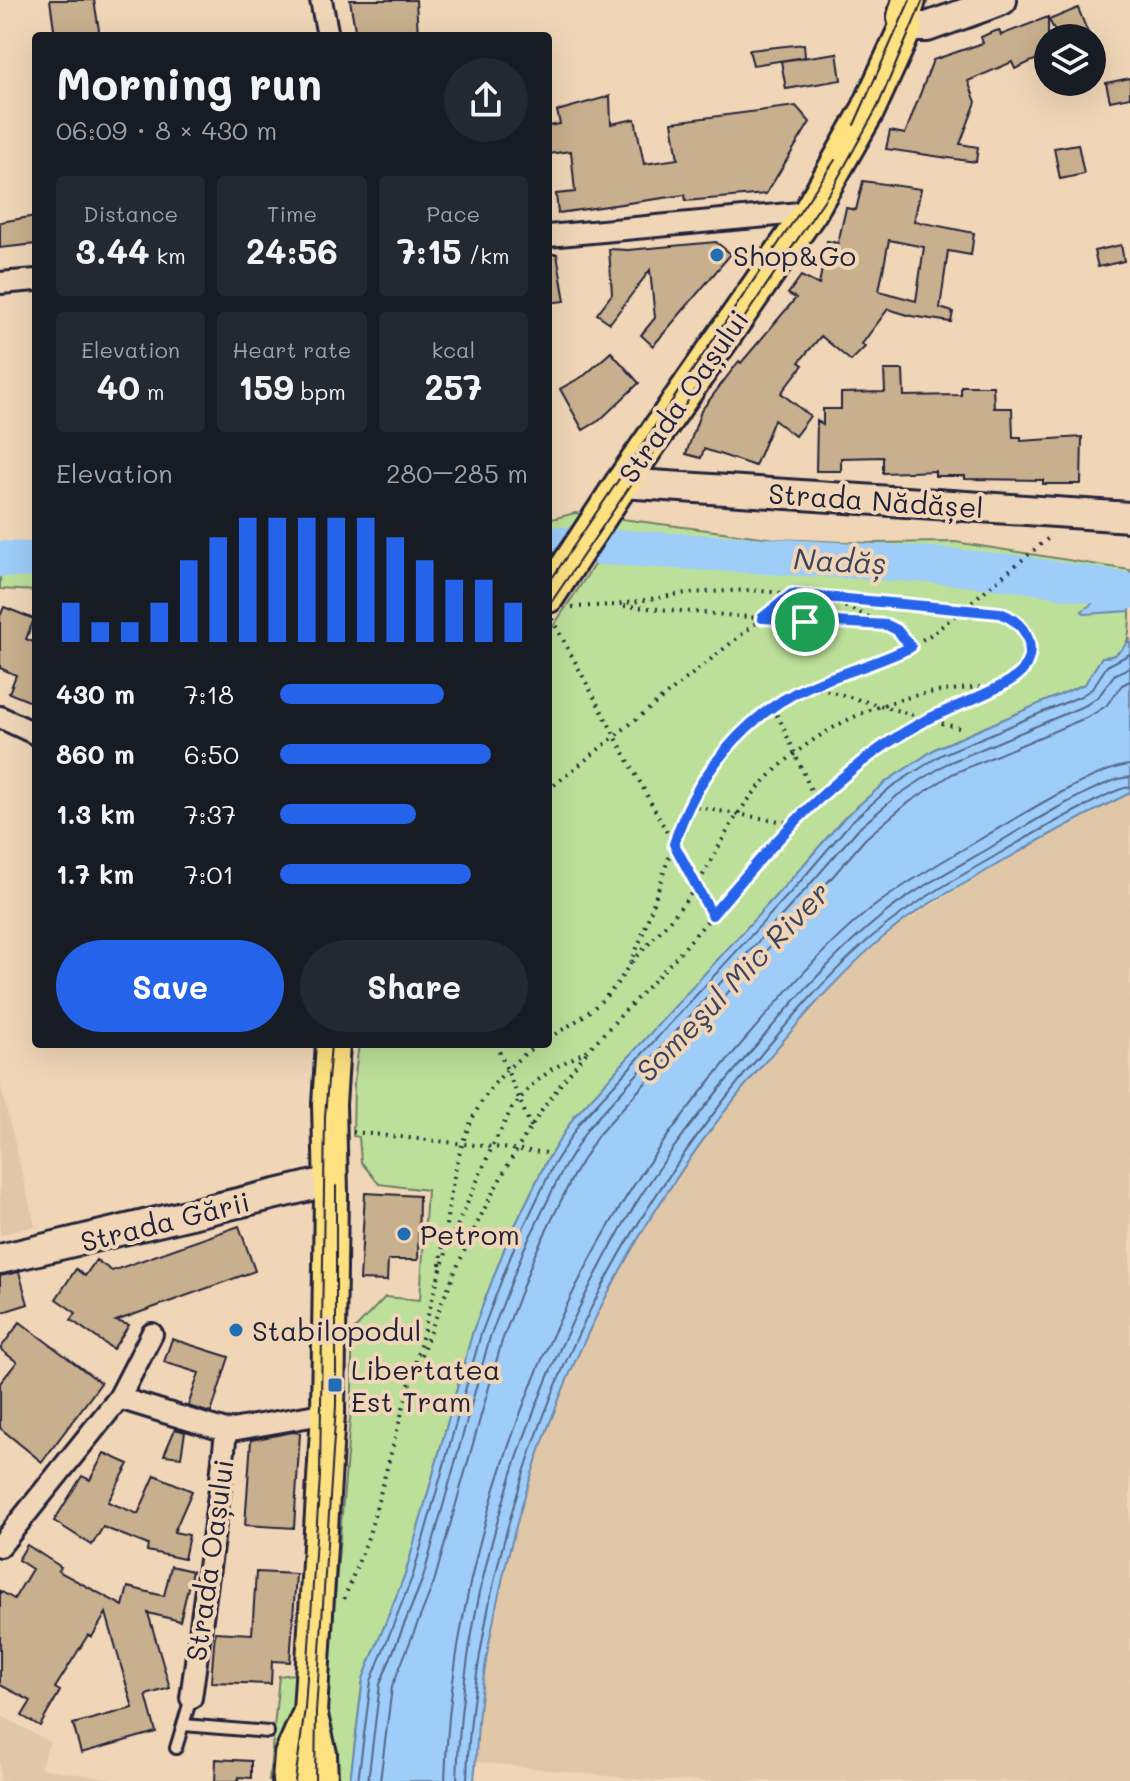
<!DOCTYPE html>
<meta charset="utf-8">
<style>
:root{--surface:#171b24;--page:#242831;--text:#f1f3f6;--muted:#9ea1a6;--accent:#2563eb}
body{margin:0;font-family:Mali,sans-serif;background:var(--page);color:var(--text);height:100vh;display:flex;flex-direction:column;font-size:30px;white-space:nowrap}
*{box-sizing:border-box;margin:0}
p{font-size:26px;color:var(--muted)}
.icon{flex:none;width:44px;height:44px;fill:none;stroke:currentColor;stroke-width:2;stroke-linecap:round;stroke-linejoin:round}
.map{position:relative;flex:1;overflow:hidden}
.details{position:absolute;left:32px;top:32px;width:520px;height:1016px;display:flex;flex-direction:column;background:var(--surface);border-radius:8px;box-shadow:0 8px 32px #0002}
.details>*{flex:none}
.tools{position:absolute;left:1034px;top:24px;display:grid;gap:16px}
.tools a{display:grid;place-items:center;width:72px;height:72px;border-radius:50%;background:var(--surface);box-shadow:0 8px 32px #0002;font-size:40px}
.pin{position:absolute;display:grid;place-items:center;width:68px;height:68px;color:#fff;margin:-34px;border:4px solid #fff;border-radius:50%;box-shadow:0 2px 8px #0007}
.round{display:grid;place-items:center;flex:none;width:84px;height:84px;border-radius:42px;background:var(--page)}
.summary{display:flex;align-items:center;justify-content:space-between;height:136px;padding:0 24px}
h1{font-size:44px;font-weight:800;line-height:60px}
.metrics{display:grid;grid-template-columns:repeat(3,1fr);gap:12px;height:136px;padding:8px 24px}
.metrics div{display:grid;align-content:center;border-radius:8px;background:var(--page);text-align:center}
.metrics b{font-size:34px;font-weight:800}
.metrics small{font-size:22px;font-weight:400}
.metrics p{font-size:22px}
.chart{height:224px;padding:16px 24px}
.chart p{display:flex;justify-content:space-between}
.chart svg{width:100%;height:144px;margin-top:8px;stroke:var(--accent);stroke-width:6}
.button{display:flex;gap:16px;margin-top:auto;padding:16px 24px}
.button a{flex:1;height:92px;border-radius:48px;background:var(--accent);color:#fff;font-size:32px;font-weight:800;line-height:92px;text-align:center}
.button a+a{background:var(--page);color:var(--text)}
ul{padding:0 24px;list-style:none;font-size:26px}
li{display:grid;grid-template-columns:128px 96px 1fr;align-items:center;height:60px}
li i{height:20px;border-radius:10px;background:var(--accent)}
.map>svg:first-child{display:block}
.built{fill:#e0c7a8}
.green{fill:#bcdf99;stroke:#6f806a;stroke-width:2}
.water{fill:#9ecdfa;stroke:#6c89ae;stroke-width:2}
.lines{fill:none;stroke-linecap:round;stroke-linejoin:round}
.shore{stroke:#546687;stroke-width:2}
.river{stroke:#9ecdfa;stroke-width:36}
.building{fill:#c8af8d;stroke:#22223b;stroke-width:2;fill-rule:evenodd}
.lane-casing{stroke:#22223b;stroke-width:16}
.street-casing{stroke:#22223b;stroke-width:26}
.secondary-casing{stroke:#22223b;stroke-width:34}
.primary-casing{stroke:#22223b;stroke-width:38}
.path{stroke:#22223b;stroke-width:4;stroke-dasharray:2 6;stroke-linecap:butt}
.lane{stroke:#f0d6b7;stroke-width:10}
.street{stroke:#f0d6b7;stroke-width:20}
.secondary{stroke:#f0d6b7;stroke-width:28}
.primary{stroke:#fde080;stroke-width:32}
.tram{stroke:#22223b;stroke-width:2}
.path-bridge{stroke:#22223b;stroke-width:4;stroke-dasharray:2 6;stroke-linecap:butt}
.route-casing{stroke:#fff;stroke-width:16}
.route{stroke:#2563eb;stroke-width:10}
.poi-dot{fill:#1f6fb2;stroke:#f0d6b7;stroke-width:3}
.labels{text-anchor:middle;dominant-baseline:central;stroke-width:8;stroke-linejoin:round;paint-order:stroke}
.poi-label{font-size:28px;fill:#22223b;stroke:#f0d6b7;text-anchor:start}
.street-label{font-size:28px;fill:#22223b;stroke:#f0d6b7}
.water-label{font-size:30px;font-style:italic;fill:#3b4461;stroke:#f0d6b7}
</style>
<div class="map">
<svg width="1130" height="1781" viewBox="0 0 1130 1781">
<rect width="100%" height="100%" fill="#f0d6b7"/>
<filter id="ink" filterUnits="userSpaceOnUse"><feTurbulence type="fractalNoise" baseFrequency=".0125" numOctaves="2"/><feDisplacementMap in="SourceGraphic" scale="16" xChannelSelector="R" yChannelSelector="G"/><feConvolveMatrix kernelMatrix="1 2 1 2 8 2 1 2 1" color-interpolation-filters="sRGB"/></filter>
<g filter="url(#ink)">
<path class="built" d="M 1130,793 L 1130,1781 L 653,1781 L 476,1762 L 481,1696 L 491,1637 L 507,1561 L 530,1478 L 573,1362 L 603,1299 L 639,1234 L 678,1174 L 727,1106 L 794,1028 L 852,967 L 897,927 L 1010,856 Z
M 0,1083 L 35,1226 L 0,1235 Z
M 0,1715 L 50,1742 L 40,1768 L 120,1781 L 0,1781 Z"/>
<path class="green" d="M 575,513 L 776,539 L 868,543 L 955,542 L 1130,570 L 1130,576 L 1083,611 L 1130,611 C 1130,635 1130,657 1102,657 L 1085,684 L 937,748 L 887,781 L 845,817 L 793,877 L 574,1117 L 546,1162 L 507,1242 L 473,1331 L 406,1572 L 363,1679 L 350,1781 L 269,1781 L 279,1676 L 294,1674 L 328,1678 L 352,1396 L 352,1332 L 385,1297 L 420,1300 L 427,1190 L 379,1184 L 361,1162 L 359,1137 L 353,1136 L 354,1082 L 359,1044 L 548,1044 L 548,634 L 596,562 L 548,566 L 548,520 Z
M 0,549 L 36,550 L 36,591 L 0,589 Z"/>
<path class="water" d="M 1130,576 L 1130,611 L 1085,614 L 1082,611 Z
M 1130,640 L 1130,793 C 1077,819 1026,847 976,877 C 949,892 920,908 896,927 C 847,965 805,1015 765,1062 C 608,1245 515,1455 481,1693 C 477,1722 477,1752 474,1781 L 350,1781 L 363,1679 L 406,1572 L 473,1331 L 507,1242 L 546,1162 L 574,1117 L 793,877 L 845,817 L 887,781 L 937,748 L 1085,684 L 1102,657 C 1117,658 1121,649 1130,640 Z"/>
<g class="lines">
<path class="shore" d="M 358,1781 L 371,1681 L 413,1575 L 481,1334 L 515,1245 L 553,1166 L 580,1122 L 799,883 L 851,822 L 891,787 L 941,755 L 1081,696 L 1092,689 L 1107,666 L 1130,654
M 368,1781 L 380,1684 L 423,1578 L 490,1337 L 524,1249 L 562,1171 L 588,1128 L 806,889 L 858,829 L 898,795 L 946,764 L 1086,705 L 1099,696 L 1114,675 L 1130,667
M 380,1781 L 392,1687 L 434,1582 L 502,1341 L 535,1254 L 573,1176 L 598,1135 L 815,897 L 866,838 L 905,805 L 952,774 L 1090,716 L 1106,706 L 1122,685 L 1130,681
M 445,1781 C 451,1588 515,1385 613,1219 C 651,1154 698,1093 748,1036 C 787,991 832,937 880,902 C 912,879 946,859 979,840 C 1010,822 1099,766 1130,765
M 457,1781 C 462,1588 526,1394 622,1227 C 660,1160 709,1100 759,1042 C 797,997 838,951 884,914 C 916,889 953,869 988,849 C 1016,832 1102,778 1130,777
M 467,1781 C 468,1722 478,1663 489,1605 C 534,1388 625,1213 769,1045 C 806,1002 847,954 893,920 C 924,897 957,878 990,859 C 1024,839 1059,819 1095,801 C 1106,796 1118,788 1130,787"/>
<path class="river" d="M 548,544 L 932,565 L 1016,573 L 1130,591
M 0,559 L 36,560"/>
</g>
<path class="building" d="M 50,0 L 94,0 L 100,36 L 55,36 Z
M 350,0 L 416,0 L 418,36 L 356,36 Z
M 1078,8 L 1090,38 L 1059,38 L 1049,20 Z
M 1048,17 L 1048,54 L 1015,69 L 1012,62 L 968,81 L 976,102 L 960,144 L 978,147 L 976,162 L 886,149 L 890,131 L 905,134 L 933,60 L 983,43 L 981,37 L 990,33 L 999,30 L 1001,35 Z
M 804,44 L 805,57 L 753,65 L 749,50 Z
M 837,53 L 841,80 L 786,89 L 781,61 Z
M 1130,78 L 1130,97 L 1110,101 L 1106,83 Z
M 610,96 L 611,124 L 635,119 L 644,164 L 678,159 L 672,122 L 796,106 L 810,122 L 766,194 L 686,201 L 685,195 L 558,213 L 556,194 L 575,192 L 571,151 L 548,154 L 548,126 L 560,124 L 557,111 Z
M 1078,144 L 1084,174 L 1060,179 L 1054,148 Z
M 863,181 L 921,189 L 914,221 L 974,233 L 971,255 L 948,251 L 940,308 L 953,312 L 951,322 L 911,316 L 888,309 L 862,344 L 865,347 L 851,361 L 821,336 L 799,362 L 803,365 L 781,393 L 810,416 L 795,436 L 774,420 L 755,466 L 704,449 L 701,458 L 686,454 L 701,411 L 739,361 L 741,363 L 796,298 L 788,294 L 801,276 L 819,285 L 827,241 L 838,243 L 846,208 L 856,210 ZM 889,240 L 924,247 L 916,301 L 879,291 Z
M 36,216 L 36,244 L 0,248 L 0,222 Z
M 716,242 L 731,254 L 653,346 L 641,335 L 655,318 L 650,270 L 610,323 L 597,314 L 612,294 L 609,249 L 628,250 Z
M 1121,245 L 1124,261 L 1098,267 L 1094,251 Z
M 548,254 L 557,254 L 565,301 L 548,303 Z
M 611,352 L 639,383 L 600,420 L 583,430 L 560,389 L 585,375 Z
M 884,370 L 903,370 L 904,396 L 961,395 L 961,386 L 993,386 L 994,408 L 1012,408 L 1013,437 L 1021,437 L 1021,441 L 1082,437 L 1081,484 L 1043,484 L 1043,480 L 965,479 L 965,476 L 935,476 L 935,471 L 883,473 L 883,457 L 841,458 L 841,471 L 816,471 L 817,420 L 823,425 L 823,409 L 841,409 L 841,393 L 885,392 Z
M 4,607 L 34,619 L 26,639 L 36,643 L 36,704 L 9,693 L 16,675 L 0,668 L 0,616 Z
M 365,1193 L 419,1196 L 418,1260 L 388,1260 L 387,1281 L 360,1280 Z
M 239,1226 L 255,1271 L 116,1321 L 129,1325 L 113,1349 L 71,1320 L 76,1313 L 56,1299 L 76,1269 L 85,1276 L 96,1260 L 112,1271 Z
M 19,1272 L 28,1304 L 0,1313 L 0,1276 Z
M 20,1322 L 101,1383 L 42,1462 L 0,1428 L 0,1383 L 17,1362 L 0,1349 Z
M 172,1339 L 229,1357 L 211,1413 L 188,1406 L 199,1373 L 164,1362 Z
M 175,1429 L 185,1432 L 181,1457 L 164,1455 Z
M 293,1432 L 300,1433 L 294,1528 L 245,1525 L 251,1440 Z
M 104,1453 L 129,1464 L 108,1502 L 138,1514 L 155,1475 L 192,1491 L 174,1532 L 189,1535 L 184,1559 L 147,1551 L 148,1545 L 103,1527 L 92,1545 L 54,1521 L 82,1476 L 90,1480 Z
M 27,1545 L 61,1567 L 58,1571 L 123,1606 L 128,1587 L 164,1596 L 171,1566 L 192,1571 L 180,1621 L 148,1613 L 170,1688 L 146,1695 L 156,1732 L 81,1753 L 73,1724 L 133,1708 L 106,1613 L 92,1637 L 88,1635 L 55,1688 L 60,1691 L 40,1726 L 22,1716 L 31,1701 L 0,1685 L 0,1591 L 14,1599 L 32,1569 L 18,1560 Z
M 256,1572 L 296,1574 L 290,1662 L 272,1661 L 271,1684 L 211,1682 L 215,1632 L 252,1634 Z
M 216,1759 L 251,1761 L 251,1778 L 239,1777 L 238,1781 L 215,1781 Z"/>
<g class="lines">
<g class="lane-casing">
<path id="lane" d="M 184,1725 L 268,1732
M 176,1748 L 191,1698"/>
</g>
<g class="street-casing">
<path id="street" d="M 321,0 L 328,36
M 548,236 L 810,212
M 0,283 L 36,280
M 0,717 L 36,734
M 119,1398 L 226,1431
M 0,1546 L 119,1398 L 152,1334
M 191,1698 L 220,1488 L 226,1431 L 328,1413"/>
</g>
<g class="secondary-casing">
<path id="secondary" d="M 906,27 L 927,27 L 1002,0
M 622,483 L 1130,517
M 0,1259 L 331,1181"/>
</g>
<g class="primary-casing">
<path id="primary" d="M 548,596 L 622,483 L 810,212 L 868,110 L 906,27 L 904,17 L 909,0
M 289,1781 L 291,1755 L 310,1712
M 321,1781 L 320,1754 L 310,1712 L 328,1413 L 331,1194 L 329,1104 L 333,1044"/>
</g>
<path class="path" d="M 823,597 L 885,624
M 624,606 L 805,622 L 887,625 L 897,630 L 911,647
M 572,607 L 615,605
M 552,619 L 711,914
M 811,686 L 959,728
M 772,708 L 780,720 L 815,799
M 548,790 L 792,594
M 689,806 L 791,823
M 632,962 C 654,938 676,915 695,888 C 714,859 727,826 749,799 C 788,750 845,714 906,698 C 935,690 967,689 996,685
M 548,1038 C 575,1023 600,1007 619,981 C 634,960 643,934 651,910 C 670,856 684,800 721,755 C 746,726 777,700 812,685 C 856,667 894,658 935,632
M 496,1044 L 531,1127
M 353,1132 L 549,1153
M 440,1265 C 455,1172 454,1103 538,1044
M 438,1278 L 448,1247 L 492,1147 L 512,1108 L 532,1085 L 552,1069 L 588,1050 L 679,954 L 791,823 L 855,765 L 889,741 L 928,719 L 1018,676 C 1040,650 1030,624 1000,613 L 750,590 L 686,593 L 615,605
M 421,1355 C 462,1249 511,1139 587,1052
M 344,1599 L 369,1535 L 438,1278"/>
<use href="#lane" class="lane"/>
<use href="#street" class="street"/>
<use href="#secondary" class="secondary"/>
<use href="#primary" class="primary"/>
<path class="tram" d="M 854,125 L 910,0
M 548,584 L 835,160
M 548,607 L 833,187 L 878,106 L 923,0
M 295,1781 L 305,1708 L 320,1476 L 325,1116 L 331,1044
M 315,1781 L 316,1712 L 336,1406 L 336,1186"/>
<path class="path-bridge" d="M 935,632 L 1051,536"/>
</g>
</g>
<g class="lines" filter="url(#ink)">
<g class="route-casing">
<path id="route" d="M 792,594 L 1000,613 C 1024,622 1039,645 1023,670 C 1012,686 947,709 926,720 C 838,767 776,840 712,915 L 674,844 C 695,776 746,713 812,685 C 845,672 879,663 911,647 L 897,630 L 887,625 L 762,618 Z"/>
</g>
<use href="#route" class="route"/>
</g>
<g class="poi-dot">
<circle cx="717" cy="255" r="8"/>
<circle cx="404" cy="1234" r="8"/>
<circle cx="236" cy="1330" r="8"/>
<rect x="327" y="1377" width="16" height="16" rx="4"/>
</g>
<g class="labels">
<g class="poi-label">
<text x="733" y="255">Shop&amp;Go</text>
<text x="420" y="1234">Petrom</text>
<text x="252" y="1330">Stabilopodul</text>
<text x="351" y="1369">Libertatea<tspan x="351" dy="32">Est Tram</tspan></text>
</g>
<g class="street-label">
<text transform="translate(683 396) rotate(-55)">Strada Oașului</text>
<text transform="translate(876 500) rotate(4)">Strada Nădășel</text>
<text transform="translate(165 1221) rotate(-14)">Strada Gării</text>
<text transform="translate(209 1560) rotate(-82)">Strada Oașului</text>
</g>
<g class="water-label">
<text transform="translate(840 560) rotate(3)">Nadăș</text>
<text transform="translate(732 981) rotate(-46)">Someşul Mic River</text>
</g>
</g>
</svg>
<div class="tools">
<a><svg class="icon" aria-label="layers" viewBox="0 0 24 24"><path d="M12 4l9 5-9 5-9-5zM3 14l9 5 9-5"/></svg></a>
</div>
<div class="pin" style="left:805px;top:622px;background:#1e9e55"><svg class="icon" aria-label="arrive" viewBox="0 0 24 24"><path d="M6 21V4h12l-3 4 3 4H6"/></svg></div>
<section class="details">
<div class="summary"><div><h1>Morning run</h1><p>06:09 · 8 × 430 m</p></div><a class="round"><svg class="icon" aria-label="share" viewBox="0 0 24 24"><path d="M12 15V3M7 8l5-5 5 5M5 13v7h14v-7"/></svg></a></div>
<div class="metrics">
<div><p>Distance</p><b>3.44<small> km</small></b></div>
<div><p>Time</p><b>24:56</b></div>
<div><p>Pace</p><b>7:15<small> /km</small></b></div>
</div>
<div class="metrics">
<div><p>Elevation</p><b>40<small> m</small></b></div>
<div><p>Heart rate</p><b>159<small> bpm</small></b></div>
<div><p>kcal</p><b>257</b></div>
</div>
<div class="chart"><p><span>Elevation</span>280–285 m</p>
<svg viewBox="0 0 160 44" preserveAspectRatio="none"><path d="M5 44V32M15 44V38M25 44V38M35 44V32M45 44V19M55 44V12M65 44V6M75 44V6M85 44V6M95 44V6M105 44V6M115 44V12M125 44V19M135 44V25M145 44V25M155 44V32"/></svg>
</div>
<ul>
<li><b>430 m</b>7:18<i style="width:66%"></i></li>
<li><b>860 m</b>6:50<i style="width:85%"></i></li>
<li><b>1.3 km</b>7:37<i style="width:55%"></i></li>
<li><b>1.7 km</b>7:01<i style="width:77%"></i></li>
</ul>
<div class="button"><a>Save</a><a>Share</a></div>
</section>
</div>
